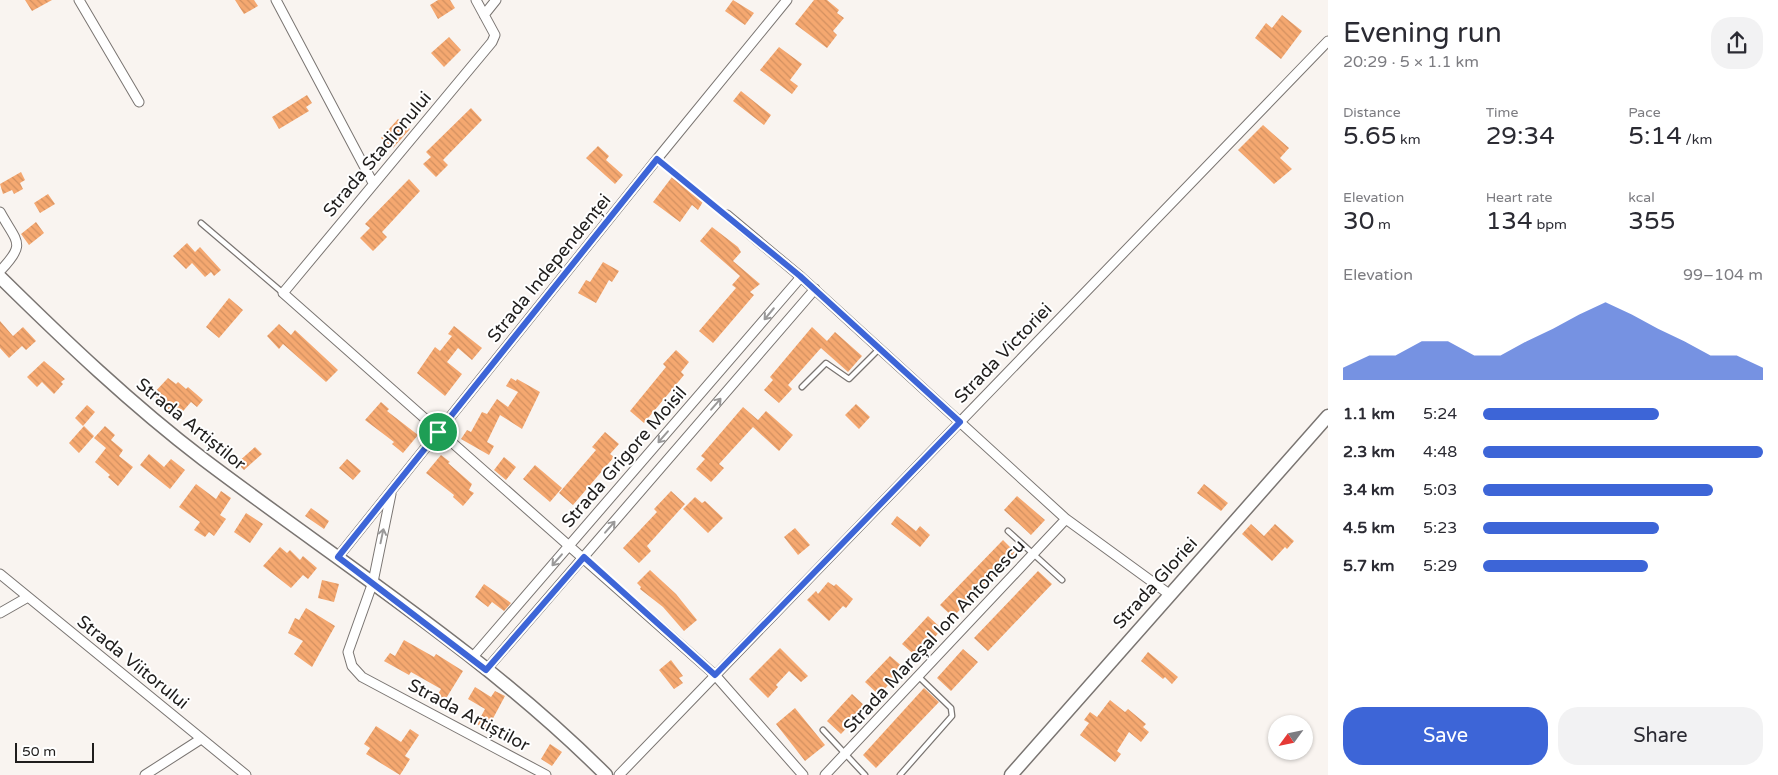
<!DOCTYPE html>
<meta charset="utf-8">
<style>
:root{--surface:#fff;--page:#f2f2f3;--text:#2b2b33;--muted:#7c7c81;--accent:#3d65d7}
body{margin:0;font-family:"Varela Round",sans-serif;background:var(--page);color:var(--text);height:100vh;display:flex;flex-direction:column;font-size:19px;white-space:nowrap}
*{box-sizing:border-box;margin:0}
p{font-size:16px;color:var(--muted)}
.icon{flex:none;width:28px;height:28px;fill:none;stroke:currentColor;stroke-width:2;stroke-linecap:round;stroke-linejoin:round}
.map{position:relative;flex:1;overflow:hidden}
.sheet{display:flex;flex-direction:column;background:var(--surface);width:450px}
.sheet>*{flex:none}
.needle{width:32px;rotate:237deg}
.tools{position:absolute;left:1268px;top:715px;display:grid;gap:10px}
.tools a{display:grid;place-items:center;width:45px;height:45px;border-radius:50%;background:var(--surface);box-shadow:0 1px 4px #0004;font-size:25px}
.scale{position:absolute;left:15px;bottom:12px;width:79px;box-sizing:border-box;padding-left:5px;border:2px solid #1f1d1c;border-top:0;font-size:14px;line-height:18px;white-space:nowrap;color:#1f1d1c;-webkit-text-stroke:4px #fff;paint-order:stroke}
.pin{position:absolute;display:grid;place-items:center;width:42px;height:42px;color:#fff;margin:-21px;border:2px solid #fff;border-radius:50%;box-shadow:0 1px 5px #0007}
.round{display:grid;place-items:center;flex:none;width:52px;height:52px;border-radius:20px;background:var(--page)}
.overview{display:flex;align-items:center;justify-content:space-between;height:85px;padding:0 15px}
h1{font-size:28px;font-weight:600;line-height:38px}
.metrics{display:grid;grid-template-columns:repeat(3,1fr);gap:8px;height:85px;padding:5px 15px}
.metrics div{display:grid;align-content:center}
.metrics b{font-size:25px;font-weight:600}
.metrics small{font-size:14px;font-weight:400}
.metrics p{font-size:14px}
.chart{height:140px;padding:10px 15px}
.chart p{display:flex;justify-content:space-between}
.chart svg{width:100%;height:90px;margin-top:5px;fill:var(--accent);opacity:.7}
.action{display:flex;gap:10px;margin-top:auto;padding:10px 15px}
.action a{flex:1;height:58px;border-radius:20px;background:var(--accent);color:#fff;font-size:20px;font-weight:600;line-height:58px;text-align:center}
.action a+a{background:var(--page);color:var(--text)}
ul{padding:0 15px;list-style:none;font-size:16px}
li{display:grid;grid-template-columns:80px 60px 1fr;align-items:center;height:38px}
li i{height:12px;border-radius:6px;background:var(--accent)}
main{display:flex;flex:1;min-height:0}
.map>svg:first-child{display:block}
.building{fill:url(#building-back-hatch)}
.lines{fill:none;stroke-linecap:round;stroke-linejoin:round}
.lane-casing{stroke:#7a7572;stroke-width:7}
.street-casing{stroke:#7a7572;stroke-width:11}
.secondary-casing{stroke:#7a7572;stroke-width:15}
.path{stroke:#b8b3b0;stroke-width:2;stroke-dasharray:1 4;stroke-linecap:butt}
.lane{stroke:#fff;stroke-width:4.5}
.street{stroke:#fff;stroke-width:9}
.secondary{stroke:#fff;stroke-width:12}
.oneway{stroke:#9a9999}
.route-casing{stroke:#fff;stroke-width:10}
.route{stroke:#3d65d7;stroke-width:6}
.labels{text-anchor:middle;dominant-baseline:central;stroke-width:4;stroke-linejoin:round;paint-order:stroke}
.street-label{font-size:18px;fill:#1f1d1c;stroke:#fff}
</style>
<main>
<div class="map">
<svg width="1328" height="775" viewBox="0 0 1328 775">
<defs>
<pattern id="building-back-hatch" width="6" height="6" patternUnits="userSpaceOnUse" patternTransform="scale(1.25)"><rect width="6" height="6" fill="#f5a870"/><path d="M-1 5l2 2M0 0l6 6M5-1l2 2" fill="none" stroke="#d29060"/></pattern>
</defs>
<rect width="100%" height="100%" fill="#f9f4f0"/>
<path class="building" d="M 25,0 L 52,0 L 32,11 Z
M 235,0 L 254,0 L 258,6 L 244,14 Z
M 438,0 L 450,0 L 455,8 L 438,19 L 430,5 Z
M 733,0 L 754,13 L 745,25 L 725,11 Z
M 814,0 L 827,0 L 839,10 L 837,13 L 844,18 L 833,31 L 837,35 L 827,48 L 795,24 Z
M 1282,15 L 1302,31 L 1281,59 L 1255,38 L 1266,23 L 1272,28 Z
M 449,37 L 461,50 L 444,67 L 431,53 Z
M 779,47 L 802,64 L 790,80 L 798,86 L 792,94 L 760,70 Z
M 741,91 L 771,115 L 764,125 L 733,101 Z
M 307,95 L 312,103 L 306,107 L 309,111 L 279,129 L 272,117 Z
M 471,108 L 482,120 L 443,160 L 448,165 L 436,177 L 423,164 L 431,157 L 426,152 Z
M 398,119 L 410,129 L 393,148 L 381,138 Z
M 1263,125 L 1289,148 L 1280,158 L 1292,169 L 1274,184 L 1238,150 Z
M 598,146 L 609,156 L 606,160 L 623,175 L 615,184 L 586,158 Z
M 21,172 L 25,180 L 20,183 L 23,189 L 14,194 L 12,190 L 3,194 L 0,184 Z
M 672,177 L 704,200 L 698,210 L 692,205 L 680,222 L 653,202 Z
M 409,179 L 420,191 L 382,232 L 387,237 L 373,251 L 360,238 L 370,228 L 365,224 Z
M 48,194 L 55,204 L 40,213 L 34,203 Z
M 36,222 L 44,233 L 29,245 L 21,234 Z
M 712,227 L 738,247 L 741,252 L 733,261 L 760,284 L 750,292 L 754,295 L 713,343 L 699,331 L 736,288 L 732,285 L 740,276 L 700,241 Z
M 187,243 L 195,252 L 200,247 L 221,270 L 214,276 L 211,272 L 205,277 L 192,263 L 186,269 L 173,256 Z
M 603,262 L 619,271 L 612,282 L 609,280 L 596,303 L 578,293 L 586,280 L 590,282 Z
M 229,298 L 243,310 L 219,338 L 206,327 Z
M 0,321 L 13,336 L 23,327 L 36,341 L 26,350 L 22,346 L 9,358 L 0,348 Z
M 279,324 L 291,335 L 295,330 L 338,370 L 326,382 L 283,344 L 279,349 L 267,336 Z
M 454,326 L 482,348 L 472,360 L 458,348 L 447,362 L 462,374 L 445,396 L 417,373 L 435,347 L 440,351 L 452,336 L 448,334 Z
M 812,327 L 827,341 L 835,332 L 862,356 L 848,372 L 821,348 L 788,385 L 792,389 L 779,403 L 764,390 L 773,380 L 770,377 Z
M 676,350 L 689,362 L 681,372 L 684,375 L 644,423 L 630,411 L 666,367 L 663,364 Z
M 44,361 L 65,379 L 61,382 L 63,384 L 54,394 L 42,382 L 37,387 L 27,377 Z
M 168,378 L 176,384 L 178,382 L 186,389 L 188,387 L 203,400 L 197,407 L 191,402 L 177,418 L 153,394 Z
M 511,378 L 516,381 L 517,379 L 540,392 L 522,429 L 500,415 L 487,442 L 494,446 L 489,455 L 461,439 L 467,430 L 471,432 L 482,412 L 487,414 L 497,399 L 508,407 L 518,392 L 506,386 Z
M 381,402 L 389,409 L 387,411 L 418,435 L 403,453 L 392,444 L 394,442 L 365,420 Z
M 856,404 L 870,417 L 859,429 L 845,415 Z
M 87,405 L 95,412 L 83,426 L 75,418 Z
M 743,407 L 758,420 L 766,411 L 793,435 L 779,451 L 753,427 L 719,464 L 724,468 L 711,482 L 696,469 L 705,459 L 701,456 Z
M 84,426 L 94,436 L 79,453 L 69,443 Z
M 105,426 L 115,435 L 111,440 L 123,450 L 119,456 L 133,467 L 118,486 L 108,477 L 110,475 L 95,462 L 106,448 L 94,438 Z
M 605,432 L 619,444 L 610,454 L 614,457 L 573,505 L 559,493 L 596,450 L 592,447 Z
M 255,447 L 262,454 L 244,470 L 237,463 Z
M 149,454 L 164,467 L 171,459 L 185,470 L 170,489 L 140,465 Z
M 441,455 L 450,462 L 448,463 L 472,484 L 469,490 L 474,493 L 463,506 L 453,497 L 454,495 L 426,473 Z
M 504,457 L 516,467 L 506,480 L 494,470 Z
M 347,459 L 361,471 L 353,480 L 339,468 Z
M 535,465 L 562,488 L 550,502 L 523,479 Z
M 196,484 L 216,499 L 221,491 L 231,498 L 220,515 L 226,519 L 214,536 L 209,532 L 205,537 L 194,530 L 200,522 L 179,507 Z
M 1204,484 L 1228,503 L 1221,511 L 1197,493 Z
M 671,491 L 685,504 L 647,546 L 651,551 L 639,563 L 623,548 L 657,512 L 654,509 Z
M 1017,496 L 1045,520 L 1031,535 L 1004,510 Z
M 695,497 L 702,503 L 705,501 L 723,518 L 708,533 L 683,509 Z
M 311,508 L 329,521 L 324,529 L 305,516 Z
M 246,513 L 263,524 L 250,543 L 234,532 Z
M 897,516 L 916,531 L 920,526 L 930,535 L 920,547 L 891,524 Z
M 1251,524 L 1264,536 L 1275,524 L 1294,541 L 1287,549 L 1285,547 L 1272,561 L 1242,534 Z
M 795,528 L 810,545 L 798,555 L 784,537 Z
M 1003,540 L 1015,552 L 953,617 L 940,605 Z
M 280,547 L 287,553 L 290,550 L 300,560 L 303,556 L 317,568 L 308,579 L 303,575 L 291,588 L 263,566 Z
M 650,570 L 676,594 L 697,620 L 684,631 L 663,607 L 640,589 L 641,587 L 637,583 Z
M 1038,571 L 1052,584 L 988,651 L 974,638 Z
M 322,580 L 339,584 L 334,602 L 318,598 Z
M 828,582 L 834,586 L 836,584 L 853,599 L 846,608 L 843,606 L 829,621 L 807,600 L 816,591 L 818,594 Z
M 484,584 L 511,603 L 504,611 L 492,602 L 488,607 L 475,597 Z
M 306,608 L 335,626 L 312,667 L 294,654 L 303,641 L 288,633 L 295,618 L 299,620 Z
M 928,616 L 942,629 L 917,657 L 902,644 Z
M 404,640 L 434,657 L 436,654 L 463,671 L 445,700 L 437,696 L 441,689 L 411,672 L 409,675 L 384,661 L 390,653 L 395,656 Z
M 780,648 L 808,676 L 801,682 L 789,671 L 776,685 L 778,687 L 768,698 L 749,679 Z
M 963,649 L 978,662 L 951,691 L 937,678 Z
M 1148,652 L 1178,677 L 1172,684 L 1165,677 L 1163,679 L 1141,661 Z
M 890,656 L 904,668 L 879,695 L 865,682 Z
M 671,660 L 683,676 L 679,678 L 683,683 L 674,689 L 659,670 Z
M 475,687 L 491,697 L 495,691 L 505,696 L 490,724 L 488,723 L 485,729 L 477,724 L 485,709 L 468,699 Z
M 924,688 L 939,702 L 876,768 L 863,755 Z
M 852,694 L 866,707 L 841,734 L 827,721 Z
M 1110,700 L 1125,712 L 1128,709 L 1146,724 L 1143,727 L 1149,732 L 1141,742 L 1129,732 L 1117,751 L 1121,754 L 1115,762 L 1080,735 L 1089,723 L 1084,720 L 1090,712 L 1097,717 Z
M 795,708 L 825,745 L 805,761 L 776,724 Z
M 376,726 L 401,742 L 410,729 L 419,735 L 405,756 L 410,759 L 400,775 L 366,754 L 370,748 L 364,744 Z
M 550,744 L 562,752 L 552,766 L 541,759 Z"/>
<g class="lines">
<g class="lane-casing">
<path id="lane" d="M 201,223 L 283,293
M 802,387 L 826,363 L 849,379 L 879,349
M 1008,531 L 1062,580
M 823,730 L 865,775
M 900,775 L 952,716 L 951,708 L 918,676"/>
</g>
<g class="street-casing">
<path id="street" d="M 79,0 L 139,102
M 276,0 L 373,183
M 476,0 L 495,35 L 492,42 L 283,293 L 715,675 L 803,775
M 484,15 L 496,0
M 0,212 C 17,243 27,243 0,271
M 727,215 L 801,277 L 1066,519 L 1169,594
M 391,494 L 373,582 L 348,652 L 352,666 L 362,677 L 546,775
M 338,557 L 657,159 L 787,0
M 0,574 L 246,775
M 0,613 L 28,597
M 472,658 L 801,277
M 486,670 L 815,289
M 145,775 L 201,739
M 619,775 L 1328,41
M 825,775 L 1066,519"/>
</g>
<g class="secondary-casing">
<path id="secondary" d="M 0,277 C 65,341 131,404 203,459 C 339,562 485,654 606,775
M 1011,775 L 1328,416"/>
</g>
<path class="path" d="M 664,165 L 719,208"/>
<use href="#lane" class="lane"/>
<use href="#street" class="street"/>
<use href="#secondary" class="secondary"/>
</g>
<defs><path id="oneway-shaft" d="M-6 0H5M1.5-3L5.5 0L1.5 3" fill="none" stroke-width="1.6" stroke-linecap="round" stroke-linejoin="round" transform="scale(1.25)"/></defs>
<g class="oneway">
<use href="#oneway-shaft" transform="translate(769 314) rotate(130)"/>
<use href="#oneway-shaft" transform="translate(716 404) rotate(-49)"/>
<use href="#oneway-shaft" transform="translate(663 437) rotate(131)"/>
<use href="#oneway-shaft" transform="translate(610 527) rotate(-49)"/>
<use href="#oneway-shaft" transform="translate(382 536) rotate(-78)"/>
<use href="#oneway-shaft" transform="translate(557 560) rotate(131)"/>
</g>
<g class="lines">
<g class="route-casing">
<path id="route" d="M 657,159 L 800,276 L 960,422 L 715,675 L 584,557 L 486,670 L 338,557 Z"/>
</g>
<use href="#route" class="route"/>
</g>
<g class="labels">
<g class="street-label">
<text transform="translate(377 154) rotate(-50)">Strada Stadionului</text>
<text transform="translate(549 268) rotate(-51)">Strada Independenței</text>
<text transform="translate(1003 353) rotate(-46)">Strada Victoriei</text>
<text transform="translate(191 424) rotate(39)">Strada Artiștilor</text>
<text transform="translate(624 457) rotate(-49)">Strada Grigore Moisil</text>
<text transform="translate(1155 583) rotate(-48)">Strada Gloriei</text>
<text transform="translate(934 636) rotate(-47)">Strada Mareșal Ion Antonescu</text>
<text transform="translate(133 662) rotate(39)">Strada Viitorului</text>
<text transform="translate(469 715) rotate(28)">Strada Artiștilor</text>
</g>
</g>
</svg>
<div class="tools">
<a><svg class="needle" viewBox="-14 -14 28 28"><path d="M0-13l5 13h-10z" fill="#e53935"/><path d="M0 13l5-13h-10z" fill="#7c7c81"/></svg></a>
</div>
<div class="scale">50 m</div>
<div class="pin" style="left:438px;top:432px;background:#1e9e55"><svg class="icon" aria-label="arrive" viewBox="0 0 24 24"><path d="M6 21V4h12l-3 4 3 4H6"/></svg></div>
</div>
<section class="sheet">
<div class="overview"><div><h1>Evening run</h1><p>20:29 · 5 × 1.1 km</p></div><a class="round"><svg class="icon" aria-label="share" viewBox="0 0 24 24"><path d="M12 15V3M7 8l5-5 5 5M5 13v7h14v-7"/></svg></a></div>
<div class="metrics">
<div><p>Distance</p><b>5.65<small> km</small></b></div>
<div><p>Time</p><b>29:34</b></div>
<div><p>Pace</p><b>5:14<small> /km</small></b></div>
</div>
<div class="metrics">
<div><p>Elevation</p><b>30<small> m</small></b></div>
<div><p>Heart rate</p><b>134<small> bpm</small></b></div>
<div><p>kcal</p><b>355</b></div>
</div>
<div class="chart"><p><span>Elevation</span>99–104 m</p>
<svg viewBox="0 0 160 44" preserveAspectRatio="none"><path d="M0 44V38L10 32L20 32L30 25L40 25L50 32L60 32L70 25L80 19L90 12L100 6L110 12L120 19L130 25L140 32L150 32L160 38V44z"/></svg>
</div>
<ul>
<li><b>1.1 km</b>5:24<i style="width:63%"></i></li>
<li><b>2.3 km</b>4:48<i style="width:100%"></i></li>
<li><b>3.4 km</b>5:03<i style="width:82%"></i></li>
<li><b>4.5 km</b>5:23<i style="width:63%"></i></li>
<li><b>5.7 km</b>5:29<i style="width:59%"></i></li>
</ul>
<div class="action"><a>Save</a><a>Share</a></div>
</section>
</main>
